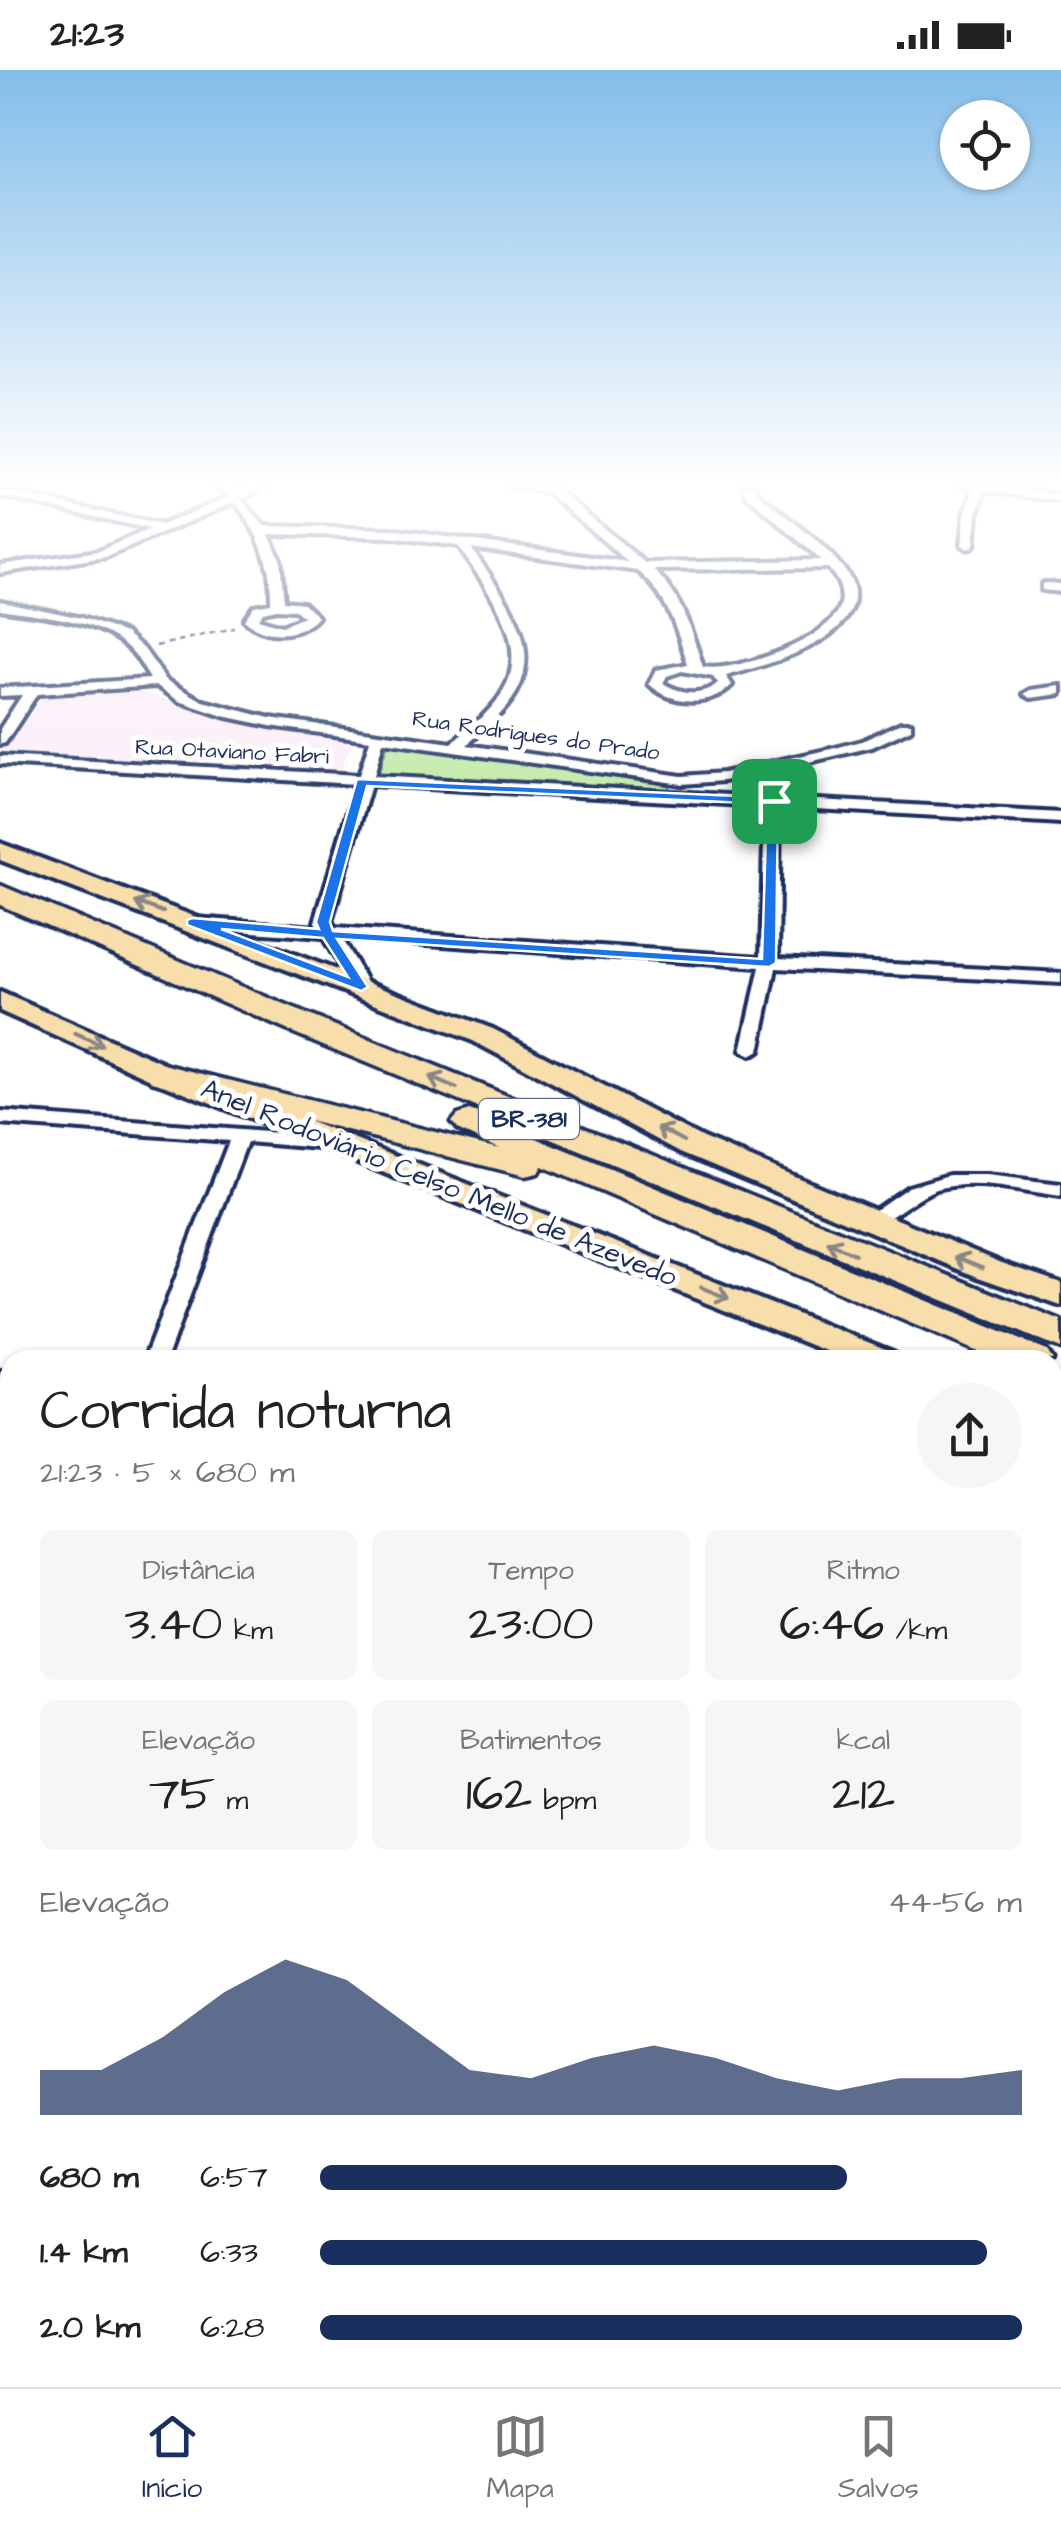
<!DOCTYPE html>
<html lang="pt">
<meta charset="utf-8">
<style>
:root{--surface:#fff;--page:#f6f6f6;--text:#222;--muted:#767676;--line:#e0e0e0;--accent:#1b2f5e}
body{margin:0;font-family:"Architects Daughter",sans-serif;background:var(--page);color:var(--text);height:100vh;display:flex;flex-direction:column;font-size:38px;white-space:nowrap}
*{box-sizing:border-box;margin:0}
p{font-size:32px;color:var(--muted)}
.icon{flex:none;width:55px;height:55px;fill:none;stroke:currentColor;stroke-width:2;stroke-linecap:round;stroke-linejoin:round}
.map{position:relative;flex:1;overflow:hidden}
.details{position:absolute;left:0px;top:1280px;width:1062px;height:1038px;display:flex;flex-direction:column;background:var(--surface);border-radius:30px 30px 0 0;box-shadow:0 2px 8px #0004}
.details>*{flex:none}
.tools{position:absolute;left:940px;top:30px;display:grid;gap:20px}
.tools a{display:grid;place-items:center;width:90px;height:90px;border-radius:50%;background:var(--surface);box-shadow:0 2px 8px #0004;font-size:50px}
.pin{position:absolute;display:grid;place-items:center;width:85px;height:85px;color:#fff;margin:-42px;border-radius:20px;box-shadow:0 5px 15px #0006}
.round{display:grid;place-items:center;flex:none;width:105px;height:105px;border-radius:52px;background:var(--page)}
.overview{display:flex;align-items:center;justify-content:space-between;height:170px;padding:0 40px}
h1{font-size:55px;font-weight:600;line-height:75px}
.metrics{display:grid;grid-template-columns:repeat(3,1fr);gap:15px;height:170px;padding:10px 40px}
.metrics div{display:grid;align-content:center;border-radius:15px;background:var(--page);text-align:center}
.metrics b{font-size:50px;font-weight:600}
.metrics small{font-size:28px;font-weight:400}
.metrics p{font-size:28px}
.chart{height:280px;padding:20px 40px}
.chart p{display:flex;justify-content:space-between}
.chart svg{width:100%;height:180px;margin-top:10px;fill:var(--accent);opacity:.7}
ul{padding:0 40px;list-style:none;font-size:32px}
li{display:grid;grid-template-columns:160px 120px 1fr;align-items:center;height:75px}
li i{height:25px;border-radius:12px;background:var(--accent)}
.status{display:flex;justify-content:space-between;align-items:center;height:70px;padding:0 50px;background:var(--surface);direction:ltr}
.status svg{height:28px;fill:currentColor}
.dock{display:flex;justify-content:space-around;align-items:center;height:140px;border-top:2px solid var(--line);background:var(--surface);font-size:28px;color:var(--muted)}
.dock a{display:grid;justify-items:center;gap:5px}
.dock .current{color:var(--accent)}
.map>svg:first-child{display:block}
.built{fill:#fbedf8}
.green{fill:#bfeaa6;stroke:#6d8c82;stroke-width:2.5}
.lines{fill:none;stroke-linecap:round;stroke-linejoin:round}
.stream{stroke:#5f8cb4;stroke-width:9}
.street-casing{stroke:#1b2f5e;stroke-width:8}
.secondary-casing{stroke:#1b2f5e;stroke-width:8}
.primary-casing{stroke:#1b2f5e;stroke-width:8}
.highway-casing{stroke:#1b2f5e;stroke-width:7}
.path{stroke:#1b2f5e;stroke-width:2.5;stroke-dasharray:6 5;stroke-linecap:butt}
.street{fill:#fff;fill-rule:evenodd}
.secondary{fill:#fff;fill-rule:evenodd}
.primary{fill:#f8deab;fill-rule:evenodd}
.highway{fill:#f8deab;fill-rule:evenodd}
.oneway{stroke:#8a8684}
.route{fill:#1a73e8;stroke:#fff;stroke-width:2.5;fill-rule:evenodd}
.labels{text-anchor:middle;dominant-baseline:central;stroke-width:10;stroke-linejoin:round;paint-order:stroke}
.far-street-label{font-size:22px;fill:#1b2f5e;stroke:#fff}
.shield{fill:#fff;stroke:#5f6d8e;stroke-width:2.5}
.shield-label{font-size:25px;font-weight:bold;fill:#1b2f5e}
.street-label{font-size:28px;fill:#1b2f5e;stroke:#fff}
</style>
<div class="status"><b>21:23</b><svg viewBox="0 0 49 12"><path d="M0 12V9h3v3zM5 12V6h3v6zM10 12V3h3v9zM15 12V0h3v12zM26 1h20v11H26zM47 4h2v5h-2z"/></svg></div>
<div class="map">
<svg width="1061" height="2317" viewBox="0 0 1061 2317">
<rect width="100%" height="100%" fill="#fff"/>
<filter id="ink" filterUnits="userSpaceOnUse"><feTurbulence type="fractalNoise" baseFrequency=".01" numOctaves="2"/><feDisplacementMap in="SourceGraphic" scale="20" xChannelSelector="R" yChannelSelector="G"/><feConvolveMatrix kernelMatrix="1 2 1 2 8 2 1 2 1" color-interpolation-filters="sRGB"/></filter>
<g filter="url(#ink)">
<path class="built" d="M 100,621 L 142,622 L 241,654 L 352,673 L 338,705 L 6,685 L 1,681 L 42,628 Z"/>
<path class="green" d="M 388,673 L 669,714 L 669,719 L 376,710 Z"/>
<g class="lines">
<path class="stream" d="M 1052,1454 L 1061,1455"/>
<g class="street-casing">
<path id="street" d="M 506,415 L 552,415 L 645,493 L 821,490 L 746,425 L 743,415 L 755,415 L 756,422 C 779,441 842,486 852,513 C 871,568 763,596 726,606 L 732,615 C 710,637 671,635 649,614 L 656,600 L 688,594 C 677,560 667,524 638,501 L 471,478 C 501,522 550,578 511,631 C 499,648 482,661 467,675 L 682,706 L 723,703 L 831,679 L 862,671 L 901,653 L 911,653 L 911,659 L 872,677 L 771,701 L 778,713 L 780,728 L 1061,743 L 1061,753 L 780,737 L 778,888 L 1061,903 L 1061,913 L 776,898 L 759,981 L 750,986 L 741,981 L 760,897 L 341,868 L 370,917 L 361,922 L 352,917 L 323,867 L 194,858 L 186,853 L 194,848 L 317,857 L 315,852 L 356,714 L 0,694 L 0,686 L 359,705 L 370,670 L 270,656 L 223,646 L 179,631 L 157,616 L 37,624 L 5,673 L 0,674 L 0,659 L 22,625 L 0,626 L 0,618 L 150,609 C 143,598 137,585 127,577 C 96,548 39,546 0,539 L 0,531 L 82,548 L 126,563 L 144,579 L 166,610 L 203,631 L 270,648 L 452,673 C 469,658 490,643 502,623 C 534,573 485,517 458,476 L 389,467 L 269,464 L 280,489 L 284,531 L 303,533 L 318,547 C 299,568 265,569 244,550 L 254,536 L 271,533 C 272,493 259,463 235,432 L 106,487 L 0,503 L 0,495 L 99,481 L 150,459 L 0,426 L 0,420 L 161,455 L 237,424 L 264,456 L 389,459 L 628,492 L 547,422 ZM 828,498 C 837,508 844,520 841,534 C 832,570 735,603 703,597 C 692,564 681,523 653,500 ZM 277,539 L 295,540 L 304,547 L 282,556 L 258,549 L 263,542 ZM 682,601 L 713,607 L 718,614 C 700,626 681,624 663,613 L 667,606 ZM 383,672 L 682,714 L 723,711 L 758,704 L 764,713 L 765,727 L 374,706 ZM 371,715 L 765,736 L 761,887 L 335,858 L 331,852 Z
M 962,415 L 991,415 L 1061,425 L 1061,431 L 985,421 L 977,444 L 974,475 L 968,479 L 962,475 L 965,444 L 974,419 Z
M 1046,513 L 1061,514 L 1061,522 L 1042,520 L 1042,514 Z
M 1061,616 L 1061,624 L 1031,628 L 1024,624 L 1031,620 Z
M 0,1042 L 332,1067 L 342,1073 L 332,1079 L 247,1072 L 166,1290 L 144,1290 L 229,1071 L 0,1054 Z
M 949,1105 L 987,1105 L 1061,1114 L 1061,1126 C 1022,1121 976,1108 937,1119 C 914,1126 883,1160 862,1155 L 859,1151 L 908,1117 Z
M 0,1302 L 10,1303 L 10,1317 L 0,1316 Z
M 1052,1509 L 1061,1510 L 1061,1528 L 1052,1527 Z
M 10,1592 L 10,1628 L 0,1633 L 0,1597 Z
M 0,1671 L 10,1673 L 10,1693 L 0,1691 Z
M 10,1763 L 10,1791 L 0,1794 L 0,1766 Z
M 0,2138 L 10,2142 L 10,2188 L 0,2184 Z
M 62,2308 L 96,2308 L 100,2317 L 66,2317 Z"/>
</g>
<g class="secondary-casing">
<path id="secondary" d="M 212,415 L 232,415 L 238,419 L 247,415 L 268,415 L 237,432 Z"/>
</g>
<g class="primary-casing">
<path id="primary" d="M 0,773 L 493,959 L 703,1068 L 1002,1193 L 1061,1213 L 1061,1236 L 978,1207 L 681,1082 L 473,971 L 0,790 Z
M 0,922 L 174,998 L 893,1282 L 898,1290 L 848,1290 L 154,1010 L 0,941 Z
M 1052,1346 L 1061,1348 L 1061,1373 L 1052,1371 Z"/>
</g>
<g class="highway-casing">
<path id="highway" d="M 0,815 L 311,946 L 1061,1251 L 1061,1279 L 287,960 L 0,835 Z
M 164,994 L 499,1078 L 457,1059 L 451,1052 L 457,1045 L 469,1041 L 481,1045 L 1047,1281 L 1053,1290 L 997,1290 L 542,1096 L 538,1103 L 525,1106 L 152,1011 L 147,1004 L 152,997 Z"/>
</g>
<path class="path" d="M 156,576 L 234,558"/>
<use href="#street" class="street"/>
<use href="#secondary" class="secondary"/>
<use href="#primary" class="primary"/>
<use href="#highway" class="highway"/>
</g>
<defs><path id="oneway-shaft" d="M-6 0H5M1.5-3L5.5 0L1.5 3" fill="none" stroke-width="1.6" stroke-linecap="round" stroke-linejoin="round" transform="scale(2.5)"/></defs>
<g class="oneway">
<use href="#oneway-shaft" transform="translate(149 837) rotate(-160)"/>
<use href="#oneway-shaft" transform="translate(89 970) rotate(24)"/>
<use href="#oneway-shaft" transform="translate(443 1013) rotate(-157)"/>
<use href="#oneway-shaft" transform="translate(671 1064) rotate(-152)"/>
<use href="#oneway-shaft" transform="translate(841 1178) rotate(-157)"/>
<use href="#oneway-shaft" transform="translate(969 1192) rotate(-158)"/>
<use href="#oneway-shaft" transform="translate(715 1223) rotate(22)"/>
</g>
</g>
<linearGradient id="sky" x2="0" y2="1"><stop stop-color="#83bdea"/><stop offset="0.56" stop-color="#fff"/><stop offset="1" stop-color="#fff" stop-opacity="0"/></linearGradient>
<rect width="1061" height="739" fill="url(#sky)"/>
<path class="route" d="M 357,709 L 778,728 L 776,893 L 769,897 L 337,869 L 368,917 L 361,921 L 187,855 L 187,850 L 192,848 L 319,859 L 316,852 ZM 367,716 L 767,734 L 762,889 L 333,861 L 330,852 ZM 221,859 L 323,868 L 348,907 Z"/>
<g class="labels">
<g class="far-street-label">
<text transform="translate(536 666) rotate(8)">Rua Rodrigues do Prado</text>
<text transform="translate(232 682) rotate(3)">Rua Otaviano Fabri</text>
</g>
<rect class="shield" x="479" y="1029" width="100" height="40" rx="8"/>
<g class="shield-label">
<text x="529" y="1049">BR-381</text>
</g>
<g class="street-label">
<text transform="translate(439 1113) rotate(22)">Anel Rodoviário Celso Mello de Azevedo</text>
</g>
</g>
</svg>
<div class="tools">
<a><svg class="icon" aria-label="locate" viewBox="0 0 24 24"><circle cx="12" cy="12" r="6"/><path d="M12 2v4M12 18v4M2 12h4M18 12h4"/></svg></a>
</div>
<div class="pin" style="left:774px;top:731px;background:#1e9e55"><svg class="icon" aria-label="arrive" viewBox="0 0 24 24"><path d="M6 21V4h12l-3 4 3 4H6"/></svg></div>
<section class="details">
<div class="overview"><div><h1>Corrida noturna</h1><p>21:23 · 5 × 680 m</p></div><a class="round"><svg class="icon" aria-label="share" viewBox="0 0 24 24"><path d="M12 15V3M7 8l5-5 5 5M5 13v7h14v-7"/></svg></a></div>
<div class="metrics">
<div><p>Distância</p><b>3.40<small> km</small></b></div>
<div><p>Tempo</p><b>23:00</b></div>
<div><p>Ritmo</p><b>6:46<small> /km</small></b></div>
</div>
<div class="metrics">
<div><p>Elevação</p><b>75<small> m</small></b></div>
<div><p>Batimentos</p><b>162<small> bpm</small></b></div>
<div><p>kcal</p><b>212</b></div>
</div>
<div class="chart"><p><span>Elevação</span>44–56 m</p>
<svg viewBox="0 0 160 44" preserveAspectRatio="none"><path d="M0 44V33L10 33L20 25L30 14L40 6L50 11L60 22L70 33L80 35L90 30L100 27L110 30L120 35L130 38L140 35L150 35L160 33V44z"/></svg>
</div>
<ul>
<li><b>680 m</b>6:57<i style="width:75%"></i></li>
<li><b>1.4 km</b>6:33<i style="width:95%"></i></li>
<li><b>2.0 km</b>6:28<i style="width:100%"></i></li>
</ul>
</section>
</div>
<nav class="dock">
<a class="current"><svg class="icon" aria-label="home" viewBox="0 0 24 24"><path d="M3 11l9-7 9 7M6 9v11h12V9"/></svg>Início</a>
<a><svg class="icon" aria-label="map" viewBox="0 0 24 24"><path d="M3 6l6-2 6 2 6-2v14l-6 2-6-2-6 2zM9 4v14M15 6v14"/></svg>Mapa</a>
<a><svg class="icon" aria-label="saved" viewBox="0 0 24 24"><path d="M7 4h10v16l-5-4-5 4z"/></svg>Salvos</a>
</nav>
